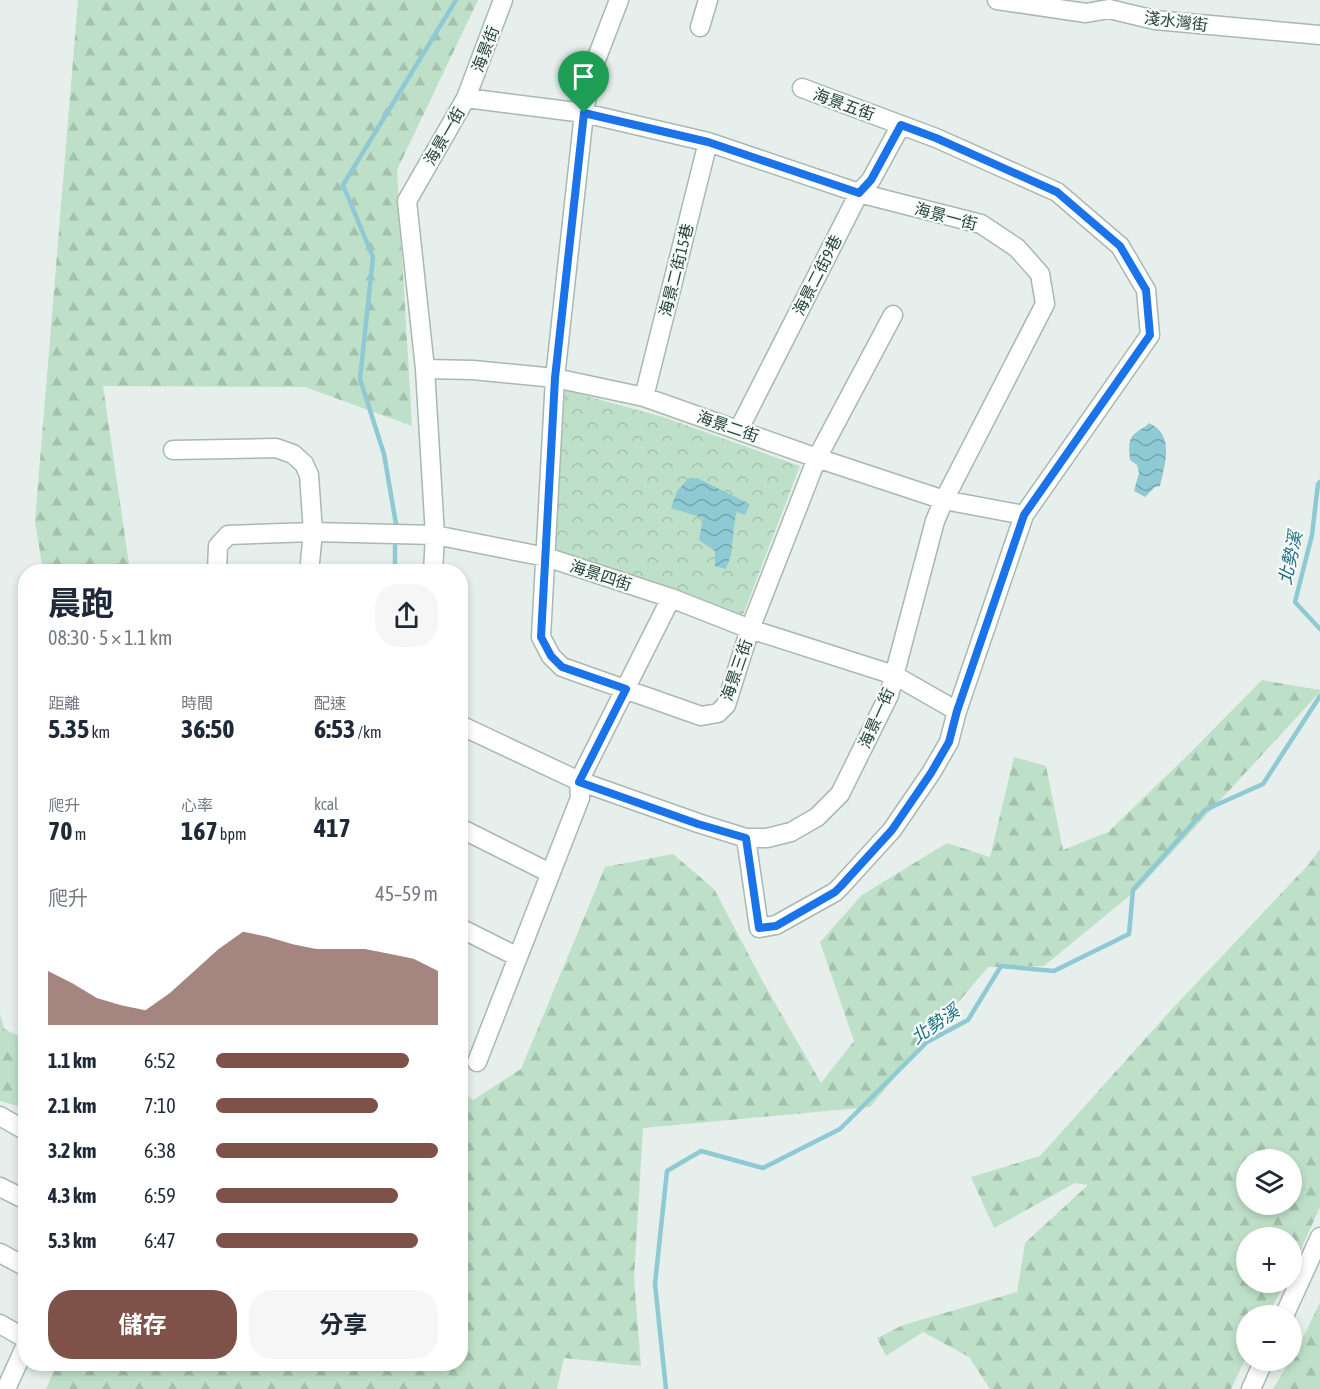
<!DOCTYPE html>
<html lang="zh-TW">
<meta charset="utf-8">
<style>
:root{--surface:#fff;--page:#f6f6f7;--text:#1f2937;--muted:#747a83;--accent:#7f5249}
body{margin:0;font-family:"Asap Condensed","Noto Sans TC",sans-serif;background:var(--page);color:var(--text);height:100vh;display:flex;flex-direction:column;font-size:22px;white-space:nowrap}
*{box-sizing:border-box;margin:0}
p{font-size:20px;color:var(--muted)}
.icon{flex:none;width:33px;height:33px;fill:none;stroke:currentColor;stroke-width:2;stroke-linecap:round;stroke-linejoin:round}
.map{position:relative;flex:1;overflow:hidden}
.drawer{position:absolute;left:18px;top:564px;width:450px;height:807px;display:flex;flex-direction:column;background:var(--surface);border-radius:24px;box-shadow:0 3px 9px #0003}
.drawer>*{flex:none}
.buttons{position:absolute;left:1236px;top:1149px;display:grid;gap:12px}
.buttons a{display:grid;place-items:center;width:66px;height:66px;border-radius:50%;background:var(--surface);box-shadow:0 3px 9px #0003;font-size:30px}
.pin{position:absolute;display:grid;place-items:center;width:51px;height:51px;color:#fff;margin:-62px -26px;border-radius:50% 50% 50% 0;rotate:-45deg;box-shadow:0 0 6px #0007}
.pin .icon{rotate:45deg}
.round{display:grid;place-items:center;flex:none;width:63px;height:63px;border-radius:24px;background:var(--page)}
.headline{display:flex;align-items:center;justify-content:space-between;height:102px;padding:0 30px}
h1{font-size:33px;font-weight:700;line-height:45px}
.stats{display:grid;grid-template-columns:repeat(3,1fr);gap:9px;height:102px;padding:6px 30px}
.stats div{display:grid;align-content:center}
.stats b{font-size:26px;font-weight:700}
.stats small{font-size:16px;font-weight:400}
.stats p{font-size:16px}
.chart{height:168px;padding:12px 30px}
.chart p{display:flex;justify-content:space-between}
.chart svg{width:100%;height:108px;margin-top:6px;fill:var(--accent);opacity:.7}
.cta{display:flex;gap:12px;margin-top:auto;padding:12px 30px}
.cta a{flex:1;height:69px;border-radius:24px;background:var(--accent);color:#fff;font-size:24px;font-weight:700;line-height:69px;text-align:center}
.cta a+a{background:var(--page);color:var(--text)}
ul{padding:0 30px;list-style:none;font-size:20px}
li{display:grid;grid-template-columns:96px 72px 1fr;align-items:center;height:45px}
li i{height:15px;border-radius:8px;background:var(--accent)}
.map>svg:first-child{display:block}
.forest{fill:url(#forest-firs);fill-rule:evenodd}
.park{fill:url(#park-crowns)}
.water{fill:url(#water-waves)}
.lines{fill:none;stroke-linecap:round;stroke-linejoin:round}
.stream{stroke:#8ec9d4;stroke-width:4.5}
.minor-casing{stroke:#a8b8b2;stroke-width:21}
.tertiary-casing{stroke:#a8b8b2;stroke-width:21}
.minor{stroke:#fff;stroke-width:18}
.tertiary{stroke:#fff;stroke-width:18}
.route-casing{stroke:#fff;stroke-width:12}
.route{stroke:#1a73e8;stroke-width:8}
.labels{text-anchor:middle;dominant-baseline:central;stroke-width:4.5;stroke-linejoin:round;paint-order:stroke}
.street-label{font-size:16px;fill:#24423a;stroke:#f7fbf9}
.water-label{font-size:18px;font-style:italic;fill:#1c6f80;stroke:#f7fbf9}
</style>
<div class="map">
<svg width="1320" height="1389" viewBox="0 0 1320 1389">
<defs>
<pattern id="forest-firs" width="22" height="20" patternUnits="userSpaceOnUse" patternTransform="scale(1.5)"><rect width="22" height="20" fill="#bfe0c8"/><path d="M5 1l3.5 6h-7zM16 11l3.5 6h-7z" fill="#a4c1ad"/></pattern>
<pattern id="park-crowns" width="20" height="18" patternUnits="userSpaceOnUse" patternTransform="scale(1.5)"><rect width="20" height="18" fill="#bfe0c8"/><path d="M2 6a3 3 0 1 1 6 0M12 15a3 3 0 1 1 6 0" fill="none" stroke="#a4c1ad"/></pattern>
<pattern id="water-waves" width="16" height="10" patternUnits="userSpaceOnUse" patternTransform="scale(1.5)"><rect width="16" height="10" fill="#8ec9d4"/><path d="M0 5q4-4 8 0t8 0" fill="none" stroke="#74a5ad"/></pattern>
</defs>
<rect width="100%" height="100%" fill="#e6efeb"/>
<path class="forest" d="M 78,0 L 478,0 L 397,170 L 412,426 L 305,387 L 103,386 L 130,571 L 43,571 L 35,521 Z
M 1262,680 L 1320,690 L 1320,692 L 1139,888 L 1044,966 L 988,967 L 870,1107 L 643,1128 L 634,1279 L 641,1366 L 564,1358 L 557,1389 L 46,1389 L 57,1364 L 460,1364 L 461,1091 L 473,1100 L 521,1069 L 605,867 L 673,854 L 714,889 L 763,982 L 821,1083 L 854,1041 L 820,942 L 862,895 L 947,843 L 990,857 L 1014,757 L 1046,766 L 1063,850 L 1108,832 L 1189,754 Z
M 1320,849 L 1320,1207 L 1292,1269 L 1292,1238 L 1246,1238 L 1246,1282 L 1285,1283 L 1268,1315 L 1246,1316 L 1246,1358 L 1231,1389 L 990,1389 L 969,1357 L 923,1332 L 886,1356 L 877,1338 L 903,1325 L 1017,1292 L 1025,1243 L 1088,1185 L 1075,1183 L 994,1228 L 971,1177 L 1040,1156 L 1171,1010 L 1309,864 ZM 1246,1160 L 1292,1160 L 1292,1204 L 1246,1204 Z
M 0,1014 L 4,1029 L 25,1039 L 25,1108 L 0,1101 Z
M 1320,1302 L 1320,1389 L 1273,1389 L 1299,1346 Z"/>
<path class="park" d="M 565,390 L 663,417 L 800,466 L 743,615 L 552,551 Z"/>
<path class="water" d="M 1149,423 C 1175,435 1165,463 1160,486 L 1155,487 L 1145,497 L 1134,491 L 1139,473 L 1137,465 L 1130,460 C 1129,450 1127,438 1137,432 C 1141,428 1145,428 1149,423 Z
M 689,478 L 697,478 L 750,504 L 745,515 L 737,512 L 735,518 L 731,555 L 726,569 L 715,566 L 715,551 L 699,540 L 703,518 L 671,508 L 677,491 Z"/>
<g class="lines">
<path class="stream" d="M 1320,482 L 1318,484 L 1312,535 L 1295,602 L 1320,629
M 396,524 L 384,454 L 360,379 L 373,257 L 343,185 L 456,0
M 395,572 L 395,546
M 666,1389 L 655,1284 L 667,1171 L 701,1151 L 763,1168 L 840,1129 L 927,1042 L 968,1020 L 1001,966 L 1054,971 L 1129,934 L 1133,890 L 1205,810 L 1263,784 L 1320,696"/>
<g class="minor-casing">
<path id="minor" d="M 619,0 L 591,73 L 584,113 L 555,378 L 541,637 L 551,656 L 562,667 L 701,716 L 718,713 L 726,705 L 750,629 L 817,458 L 893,315
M 997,0 L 1086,13 L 1109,9 L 1155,20 L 1320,35
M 700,27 L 708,0
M 425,369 L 473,370 L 555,378 L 644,397 L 817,458 L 944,500 L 1024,515
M 644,397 L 708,142
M 739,429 L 859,193 L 871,180 L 901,125
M 173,450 L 276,448 L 293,454 L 304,464 L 309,475 L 313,532 L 309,572
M 217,572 L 218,546 L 228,535 L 313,532 L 435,535 L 546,557 L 671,598 L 750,629 L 894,675 L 957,711
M 433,572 L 435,535 L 425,369 L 407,201 L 466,98 L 503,0
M 460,725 L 579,781 L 698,823 L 746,838 L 767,838 L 791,832 L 817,817 L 840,794 L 889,695 L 935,521 L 944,500 L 1045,304 L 1040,274 L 1017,248 L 981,224 L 859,193 L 708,142 L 584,113 L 466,98
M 460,828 L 550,873
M 746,838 L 759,928 L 776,925 L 835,892 L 841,886 L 892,830 L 931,773 L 949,742 L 957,711 L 1024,515 L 1150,335 L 1146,290 L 1120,246 L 1057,192 L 936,138 L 802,88
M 460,928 L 518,957
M 477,1062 L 580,798 L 579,781 L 671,598
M 0,1116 L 26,1131
M 0,1187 L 26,1200
M 0,1253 L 26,1267
M 0,1324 L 26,1339
M 6,1389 L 26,1345"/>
</g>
<g class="tertiary-casing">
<path id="tertiary" d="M 1284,1316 L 1320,1237
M 1251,1389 L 1264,1360"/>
</g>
<use href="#minor" class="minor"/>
<use href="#tertiary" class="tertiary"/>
</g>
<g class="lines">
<g class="route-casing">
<path id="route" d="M 584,113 L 708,142 L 859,193 L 871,180 L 901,125 L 936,138 L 1057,192 L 1120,246 L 1146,290 L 1150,335 L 1024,515 L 957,711 L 949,742 L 931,773 L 892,830 L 841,886 L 835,892 L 776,926 L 759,928 L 746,838 L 698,824 L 579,782 L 626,689 L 562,667 L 551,656 L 541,637 L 555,378 Z"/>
</g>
<use href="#route" class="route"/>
</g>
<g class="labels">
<g class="street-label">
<text transform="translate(1176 21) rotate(7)">淺水灣街</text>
<text transform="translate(485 49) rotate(-69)">海景街</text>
<text transform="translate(844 104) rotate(20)">海景五街</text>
<text transform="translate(444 136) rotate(-60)">海景一街</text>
<text transform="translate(946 216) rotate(15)">海景一街</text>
<text transform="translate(676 270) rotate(-76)">海景二街15巷</text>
<text transform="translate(817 275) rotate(-63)">海景二街9巷</text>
<text transform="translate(728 426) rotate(19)">海景二街</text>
<text transform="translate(601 575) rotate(18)">海景四街</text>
<text transform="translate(736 670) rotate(-71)">海景三街</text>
<text transform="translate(876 718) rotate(-66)">海景一街</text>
</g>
<g class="water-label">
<text transform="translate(1290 558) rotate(-78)">北勢溪</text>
<text transform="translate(935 1024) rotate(-35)">北勢溪</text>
</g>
</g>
</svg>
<div class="buttons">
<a><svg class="icon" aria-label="layers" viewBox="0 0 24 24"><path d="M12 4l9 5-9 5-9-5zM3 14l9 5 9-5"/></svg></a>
<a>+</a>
<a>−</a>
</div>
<div class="pin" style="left:584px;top:113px;background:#1e9e55"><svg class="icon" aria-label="arrive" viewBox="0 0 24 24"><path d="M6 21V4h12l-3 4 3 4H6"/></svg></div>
<section class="drawer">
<div class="headline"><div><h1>晨跑</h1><p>08:30 · 5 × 1.1 km</p></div><a class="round"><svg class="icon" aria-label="share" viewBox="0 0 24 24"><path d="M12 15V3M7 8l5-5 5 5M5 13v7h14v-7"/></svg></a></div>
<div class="stats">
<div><p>距離</p><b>5.35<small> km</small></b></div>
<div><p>時間</p><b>36:50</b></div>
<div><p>配速</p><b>6:53<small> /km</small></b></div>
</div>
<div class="stats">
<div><p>爬升</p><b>70<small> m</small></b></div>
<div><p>心率</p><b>167<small> bpm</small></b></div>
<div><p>kcal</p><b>417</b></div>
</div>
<div class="chart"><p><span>爬升</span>45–59 m</p>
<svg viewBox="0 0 160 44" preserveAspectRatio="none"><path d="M0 44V22L10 27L20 33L30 36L40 38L50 31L60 22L70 13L80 6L90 8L100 11L110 13L120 13L130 13L140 15L150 17L160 22V44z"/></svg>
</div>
<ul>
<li><b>1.1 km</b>6:52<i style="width:87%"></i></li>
<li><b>2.1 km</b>7:10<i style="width:73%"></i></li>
<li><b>3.2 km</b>6:38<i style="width:100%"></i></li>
<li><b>4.3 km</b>6:59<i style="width:82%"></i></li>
<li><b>5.3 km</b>6:47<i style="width:91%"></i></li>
</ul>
<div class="cta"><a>儲存</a><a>分享</a></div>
</section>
</div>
